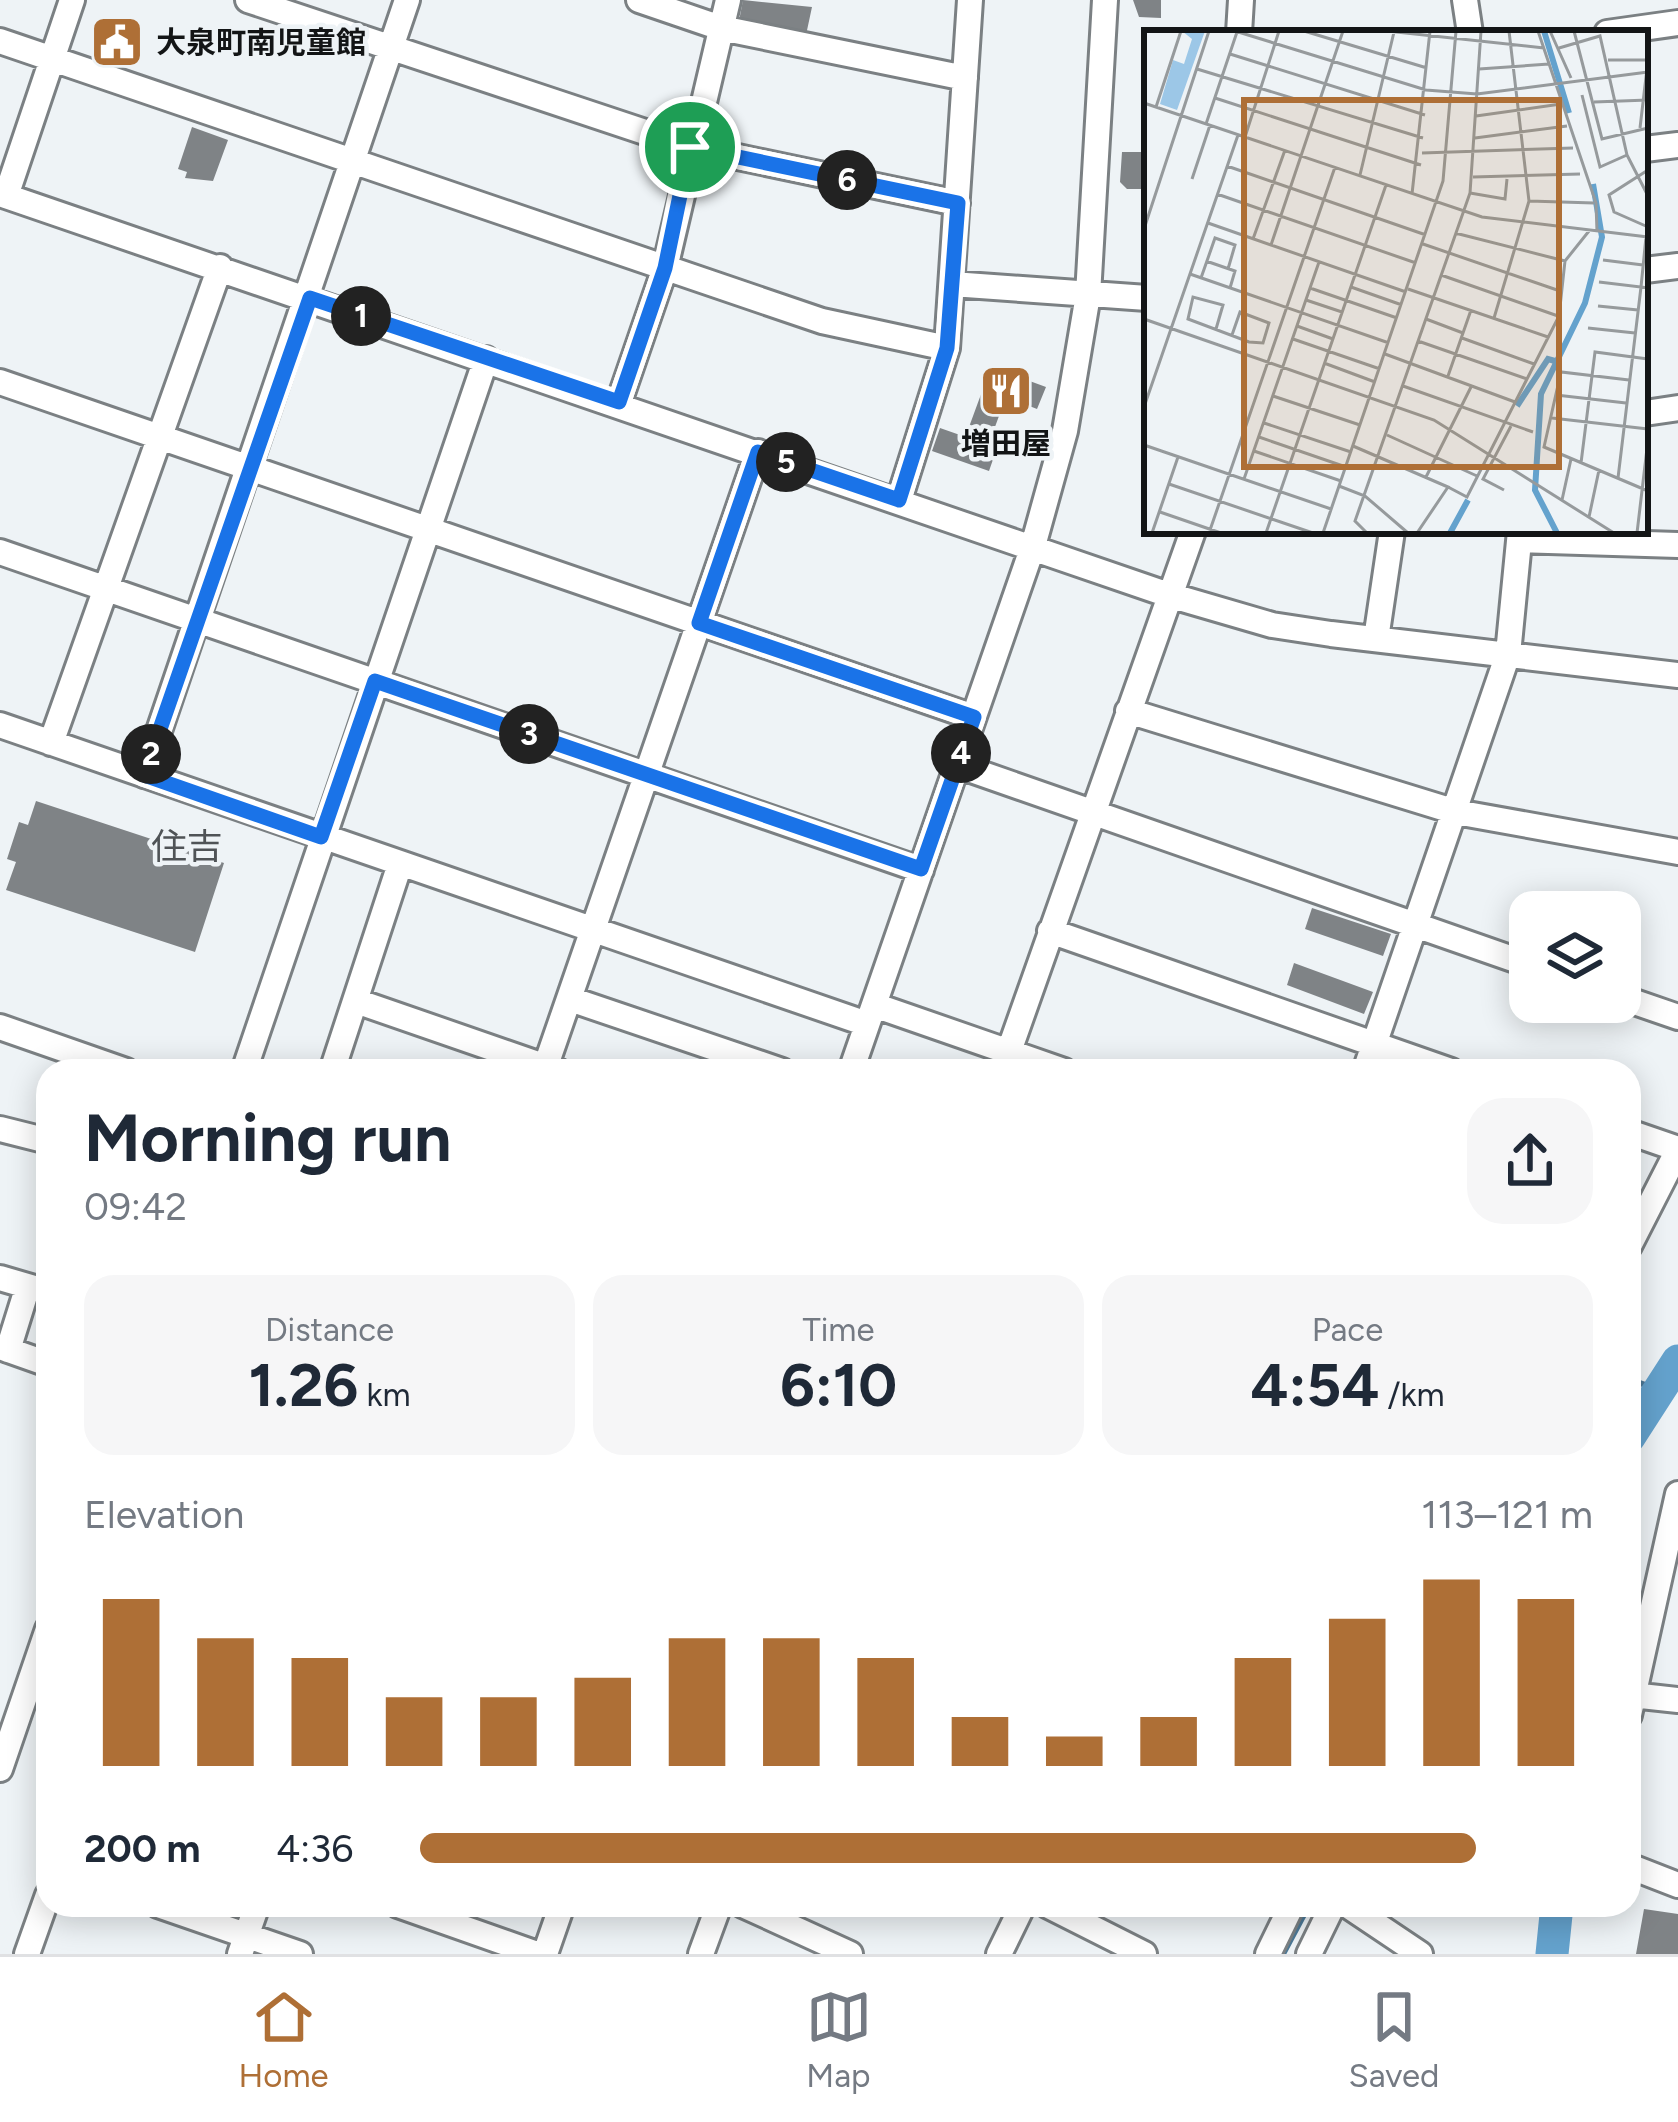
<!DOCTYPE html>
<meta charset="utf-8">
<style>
:root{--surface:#fff;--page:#f6f6f7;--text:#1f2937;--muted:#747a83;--line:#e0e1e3;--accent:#ae6f36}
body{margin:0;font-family:Figtree,"Noto Sans JP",sans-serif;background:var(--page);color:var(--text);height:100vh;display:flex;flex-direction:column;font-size:45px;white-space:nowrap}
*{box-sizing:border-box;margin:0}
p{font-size:39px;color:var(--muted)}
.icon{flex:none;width:66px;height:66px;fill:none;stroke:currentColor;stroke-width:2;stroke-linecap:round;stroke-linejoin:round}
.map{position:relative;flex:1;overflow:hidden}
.panel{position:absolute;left:36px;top:1059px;width:1605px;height:858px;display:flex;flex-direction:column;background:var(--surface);border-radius:36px;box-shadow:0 6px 30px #0003}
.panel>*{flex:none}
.tools{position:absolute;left:1509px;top:891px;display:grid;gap:24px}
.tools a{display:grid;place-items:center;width:132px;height:132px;border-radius:24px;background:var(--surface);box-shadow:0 6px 30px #0003;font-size:60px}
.pin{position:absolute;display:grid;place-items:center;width:102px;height:102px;color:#fff;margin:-51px;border:6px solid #fff;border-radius:50%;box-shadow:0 3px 12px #0007}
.km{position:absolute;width:60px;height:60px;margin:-30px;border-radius:50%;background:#222;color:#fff;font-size:33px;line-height:60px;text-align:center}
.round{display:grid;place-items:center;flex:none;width:126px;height:126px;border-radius:36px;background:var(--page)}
.summary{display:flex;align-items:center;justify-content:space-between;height:204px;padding:0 48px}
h1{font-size:66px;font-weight:700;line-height:90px}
.stats{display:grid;grid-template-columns:repeat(3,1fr);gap:18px;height:204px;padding:12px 48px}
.stats div{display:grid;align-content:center;border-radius:30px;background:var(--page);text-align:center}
.stats b{font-size:60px;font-weight:700}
.stats small{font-size:33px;font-weight:400}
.stats p{font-size:33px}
.chart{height:336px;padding:24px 48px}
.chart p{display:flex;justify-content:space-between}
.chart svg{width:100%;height:216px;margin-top:12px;stroke:var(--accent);stroke-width:6}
ul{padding:0 48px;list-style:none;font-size:39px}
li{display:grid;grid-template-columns:192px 144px 1fr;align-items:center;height:90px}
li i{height:30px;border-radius:15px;background:var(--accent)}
.menu{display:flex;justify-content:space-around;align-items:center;height:168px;border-top:3px solid var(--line);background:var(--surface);font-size:33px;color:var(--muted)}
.menu a{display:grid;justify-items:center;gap:6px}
.menu .on{color:var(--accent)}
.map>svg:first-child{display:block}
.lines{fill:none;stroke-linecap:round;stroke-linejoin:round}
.stream{stroke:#4c7896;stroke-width:6}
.river{stroke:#64a2cd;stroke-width:33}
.building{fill:#7f8386}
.minor-casing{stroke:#7b8083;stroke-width:30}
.minor{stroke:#fff;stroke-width:24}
.route-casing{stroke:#fff;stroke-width:24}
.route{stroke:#1a73e8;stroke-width:15}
.labels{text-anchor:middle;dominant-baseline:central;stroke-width:9;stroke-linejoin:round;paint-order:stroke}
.poi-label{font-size:30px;font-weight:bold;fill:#131516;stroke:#eef3f6;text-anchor:start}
.quarter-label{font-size:36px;fill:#4f5356;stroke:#eef3f6}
.inset-river{fill:none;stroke:#64a2cd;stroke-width:6}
.inset-road{fill:none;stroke:#969a9c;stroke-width:3}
.view{fill:#ae6f36;fill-opacity:0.15;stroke:#ae6f36;stroke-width:6}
.inset-edge{fill:none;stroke:#131516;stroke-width:6}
</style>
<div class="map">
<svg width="1678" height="1954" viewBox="0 0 1678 1954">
<rect width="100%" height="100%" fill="#eef3f6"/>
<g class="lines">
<path class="stream" d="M 1629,1379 L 1659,1390
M 1283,1954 L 1309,1905"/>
<path class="river" d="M 1629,1437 L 1678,1361
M 1552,1954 L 1557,1905"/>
</g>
<path class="building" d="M 743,0 L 812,7 L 806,35 L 739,21 Z
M 1133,0 L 1161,0 L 1161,18 L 1139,17 Z
M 192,127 L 228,140 L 213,181 L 185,178 L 187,172 L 178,169 Z
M 1122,152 L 1147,152 L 1147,189 L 1127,189 L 1120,182 Z
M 991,367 L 1046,387 L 1037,409 L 1006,397 L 992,435 L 969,427 Z
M 940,428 L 997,448 L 989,471 L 932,451 Z
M 36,801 L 224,863 L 195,952 L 6,890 L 16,862 L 7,859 L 19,822 L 28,825 Z
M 1312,908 L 1391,934 L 1383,956 L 1305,929 Z
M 1294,963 L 1373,992 L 1364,1014 L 1287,985 Z
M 1644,1909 L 1678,1914 L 1678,1954 L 1636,1954 Z"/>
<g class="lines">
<g class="minor-casing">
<path id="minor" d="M 248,0 L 690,147 L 957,203
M 639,0 L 721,28 L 965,78
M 1465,0 L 1470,33
M 1239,33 L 1241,0
M 1607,33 L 1678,23
M 0,41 L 822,321 L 947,348
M 1645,149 L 1678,145
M 0,194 L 1169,595 L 1272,625 L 1331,634 L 1678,675
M 6,196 L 72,0
M 1645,270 L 1678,266
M 952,284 L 1147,298
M 0,382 L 973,717
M 619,402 L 665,268 L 728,0
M 1645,413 L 1678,408
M 899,500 L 947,348 L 970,0
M 1520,540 L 1678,545
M 0,552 L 921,870
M 1376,639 L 1392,531
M 1128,711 L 1456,812 L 1678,852
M 0,725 L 867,1024
M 51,743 L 220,267
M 957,765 L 1530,965
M 144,775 L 407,0
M 1050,931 L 1451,1071
M 1620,997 L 1678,1017
M 570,999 L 782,1071
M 356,1001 L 558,1071
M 874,1005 L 1064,1071
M 0,1027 L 126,1071
M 244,1071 L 486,359
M 332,1071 L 400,864
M 544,1071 L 758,452
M 851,1071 L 1033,546 L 1065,431 L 1088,295 L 1105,0
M 1002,1071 L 1193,531
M 1365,1071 L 1508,654 L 1520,531
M 0,1129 L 48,1141
M 1629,1132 L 1678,1149
M 1629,1246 L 1678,1150
M 0,1278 L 48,1292
M 0,1347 L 48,1364
M 8,1350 L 27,1289
M 1641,1696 L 1678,1700
M 1629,1715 L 1678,1494
M 0,1769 L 48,1629
M 1629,1866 L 1678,1885
M 158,1905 L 300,1954
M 398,1905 L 537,1954
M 743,1905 L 850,1954
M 1047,1905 L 1144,1954
M 1347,1905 L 1420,1954
M 27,1954 L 48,1895
M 240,1954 L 257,1905
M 545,1954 L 562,1905
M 701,1954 L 719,1905
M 999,1954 L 1023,1905
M 1268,1954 L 1292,1905
M 1309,1954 L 1333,1905"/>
</g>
<use href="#minor" class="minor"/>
</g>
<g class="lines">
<g class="route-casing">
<path id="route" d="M 690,147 L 958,203 L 947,348 L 899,500 L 758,452 L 699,623 L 974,717 L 921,869 L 375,681 L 321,837 L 144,775 L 310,298 L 619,402 L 665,268 Z"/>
</g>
<use href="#route" class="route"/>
</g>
<defs>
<g id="civic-square" transform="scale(2.7)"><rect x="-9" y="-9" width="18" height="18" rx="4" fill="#ae6f36" stroke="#eef3f6"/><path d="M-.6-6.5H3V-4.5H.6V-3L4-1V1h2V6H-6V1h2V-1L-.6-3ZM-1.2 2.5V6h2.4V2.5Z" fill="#fff"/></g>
<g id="restaurant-square" transform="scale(2.7)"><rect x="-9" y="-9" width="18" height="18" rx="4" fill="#ae6f36" stroke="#eef3f6"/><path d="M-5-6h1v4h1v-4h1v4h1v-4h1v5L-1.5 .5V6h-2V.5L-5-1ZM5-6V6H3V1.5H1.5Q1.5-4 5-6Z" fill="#fff"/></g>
</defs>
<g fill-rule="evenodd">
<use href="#civic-square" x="117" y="42"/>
<use href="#restaurant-square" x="1006" y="391"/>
</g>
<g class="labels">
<g class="poi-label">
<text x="156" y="42">大泉町南児童館</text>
<text x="1006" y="443" text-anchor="middle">増田屋</text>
</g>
<g class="quarter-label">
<text x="187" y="846">住吉</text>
</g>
</g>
<g transform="translate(1144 30)">
<rect width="504" height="504" fill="#eef3f6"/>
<path d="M 38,1 L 61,1 L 33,80 L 16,74 L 29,30 L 40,34 L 48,9 Z" fill="#9cc7e7"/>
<path class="inset-river" d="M 400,1 L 425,83M 373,376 L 404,329 L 411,331M 306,503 L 324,470M 413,503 L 391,460 L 397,364 L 441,273 L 458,207 L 449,154"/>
<path class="inset-road" d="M 91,1 L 282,60 L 333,64 L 504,42M 160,1 L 283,38M 243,1 L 400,18M 394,1 L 452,173 L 453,202M 406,1 L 427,48M 430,1 L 458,109 L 504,98M 415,18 L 456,6 L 483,125 L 504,166M 86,24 L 281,85M 464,30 L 504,30M 53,39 L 279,108M 335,39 L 405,34M 438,65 L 456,137 L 483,125M 71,68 L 277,135M 450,72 L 504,70M 0,73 L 338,187 L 504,207M 12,77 L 37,1M 332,86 L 417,74M 62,94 L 93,2M 496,98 L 504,30M 101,107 L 135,1M 331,108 L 423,96M 278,123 L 429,118M 83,136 L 282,205M 504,140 L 465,165 L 470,182 L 504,197M 216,145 L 250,2M 329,147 L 436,144M 48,149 L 66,95M 326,163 L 361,169 L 363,149M 73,164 L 272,233M 268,164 L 286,1M 385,171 L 450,173M 64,193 L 262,262M 0,199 L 65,1M 502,207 L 497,257 L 504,258M 109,209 L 141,120M 279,214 L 416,261M 127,215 L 199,1M 459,230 L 499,235M 62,231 L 91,241 L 86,258M 421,231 L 445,201M 46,244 L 245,313M 297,245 L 414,286M 57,248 L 71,208 L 91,215 L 84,239M 455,252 L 497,257 L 474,448M 207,257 L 258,275M 166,258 L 253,288M 264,259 L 404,307M 162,270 L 198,282M 454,276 L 494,280M 350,288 L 385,171 L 365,1M 0,289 L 290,390 L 470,503M 282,289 L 319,303M 153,296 L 189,309M 444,298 L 491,303M 72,299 L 79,275 L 49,267 L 44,289 L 105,312 L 119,313 L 125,293 L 96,282 L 88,305M 318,308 L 390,334M 149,309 L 236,339M 274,311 L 383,349M 241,324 L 371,372M 180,333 L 231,352M 304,346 L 327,280M 485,350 L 417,342 L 400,417 L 504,461M 259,356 L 389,402M 412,365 L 482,373M 129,366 L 216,395M 0,377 L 94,105M 408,388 L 504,399M 120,393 L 207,422M 243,405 L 333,446M 115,407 L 202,437M 0,415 L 187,479M 209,416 L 304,457 L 273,503M 110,421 L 197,451M 437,433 L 451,322 L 504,329M 282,447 L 328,355M 100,449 L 175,232M 25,454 L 169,503M 195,456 L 221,466 L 264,503M 304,457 L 323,467 L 415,286 L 421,231 L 311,203M 360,460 L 339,449 L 367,396M 418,470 L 427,429M 16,482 L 77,503M 445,487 L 455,440M 8,503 L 34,427M 65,503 L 191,137M 122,503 L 242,155M 179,503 L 299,151 L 312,1M 223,503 L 211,491 L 326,163 L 337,1M 493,503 L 504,410"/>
<path class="view" d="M 100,70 L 415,70 L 415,437 L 100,437 Z"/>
<rect width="504" height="504" class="inset-edge"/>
</g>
</svg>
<div class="tools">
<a><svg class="icon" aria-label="layers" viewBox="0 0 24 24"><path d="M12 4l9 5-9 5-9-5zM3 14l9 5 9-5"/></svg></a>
</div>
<div class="pin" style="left:690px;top:147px;background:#1e9e55"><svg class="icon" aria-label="arrive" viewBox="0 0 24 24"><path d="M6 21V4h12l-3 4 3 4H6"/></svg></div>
<b class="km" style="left:361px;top:316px">1</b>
<b class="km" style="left:151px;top:754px">2</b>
<b class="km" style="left:529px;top:734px">3</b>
<b class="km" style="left:961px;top:753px">4</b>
<b class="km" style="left:786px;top:462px">5</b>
<b class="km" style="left:847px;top:180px">6</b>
<section class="panel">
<div class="summary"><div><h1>Morning run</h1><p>09:42</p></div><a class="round"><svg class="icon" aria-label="share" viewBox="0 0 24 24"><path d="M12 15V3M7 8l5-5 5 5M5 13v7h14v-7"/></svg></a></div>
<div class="stats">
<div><p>Distance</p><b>1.26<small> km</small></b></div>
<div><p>Time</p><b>6:10</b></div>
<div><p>Pace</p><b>4:54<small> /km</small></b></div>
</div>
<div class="chart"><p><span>Elevation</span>113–121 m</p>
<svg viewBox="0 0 160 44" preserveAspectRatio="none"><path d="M5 44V10M15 44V18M25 44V22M35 44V30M45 44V30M55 44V26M65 44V18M75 44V18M85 44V22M95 44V34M105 44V38M115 44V34M125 44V22M135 44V14M145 44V6M155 44V10"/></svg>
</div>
<ul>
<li><b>200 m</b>4:36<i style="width:90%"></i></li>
</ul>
</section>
</div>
<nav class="menu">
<a class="on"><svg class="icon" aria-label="home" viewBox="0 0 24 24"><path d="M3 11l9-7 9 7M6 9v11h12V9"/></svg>Home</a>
<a><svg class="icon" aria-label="map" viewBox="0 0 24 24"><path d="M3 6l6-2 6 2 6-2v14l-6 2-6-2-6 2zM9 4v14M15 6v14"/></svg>Map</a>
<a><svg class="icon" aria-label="saved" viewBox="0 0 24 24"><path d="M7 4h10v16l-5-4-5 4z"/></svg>Saved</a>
</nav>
